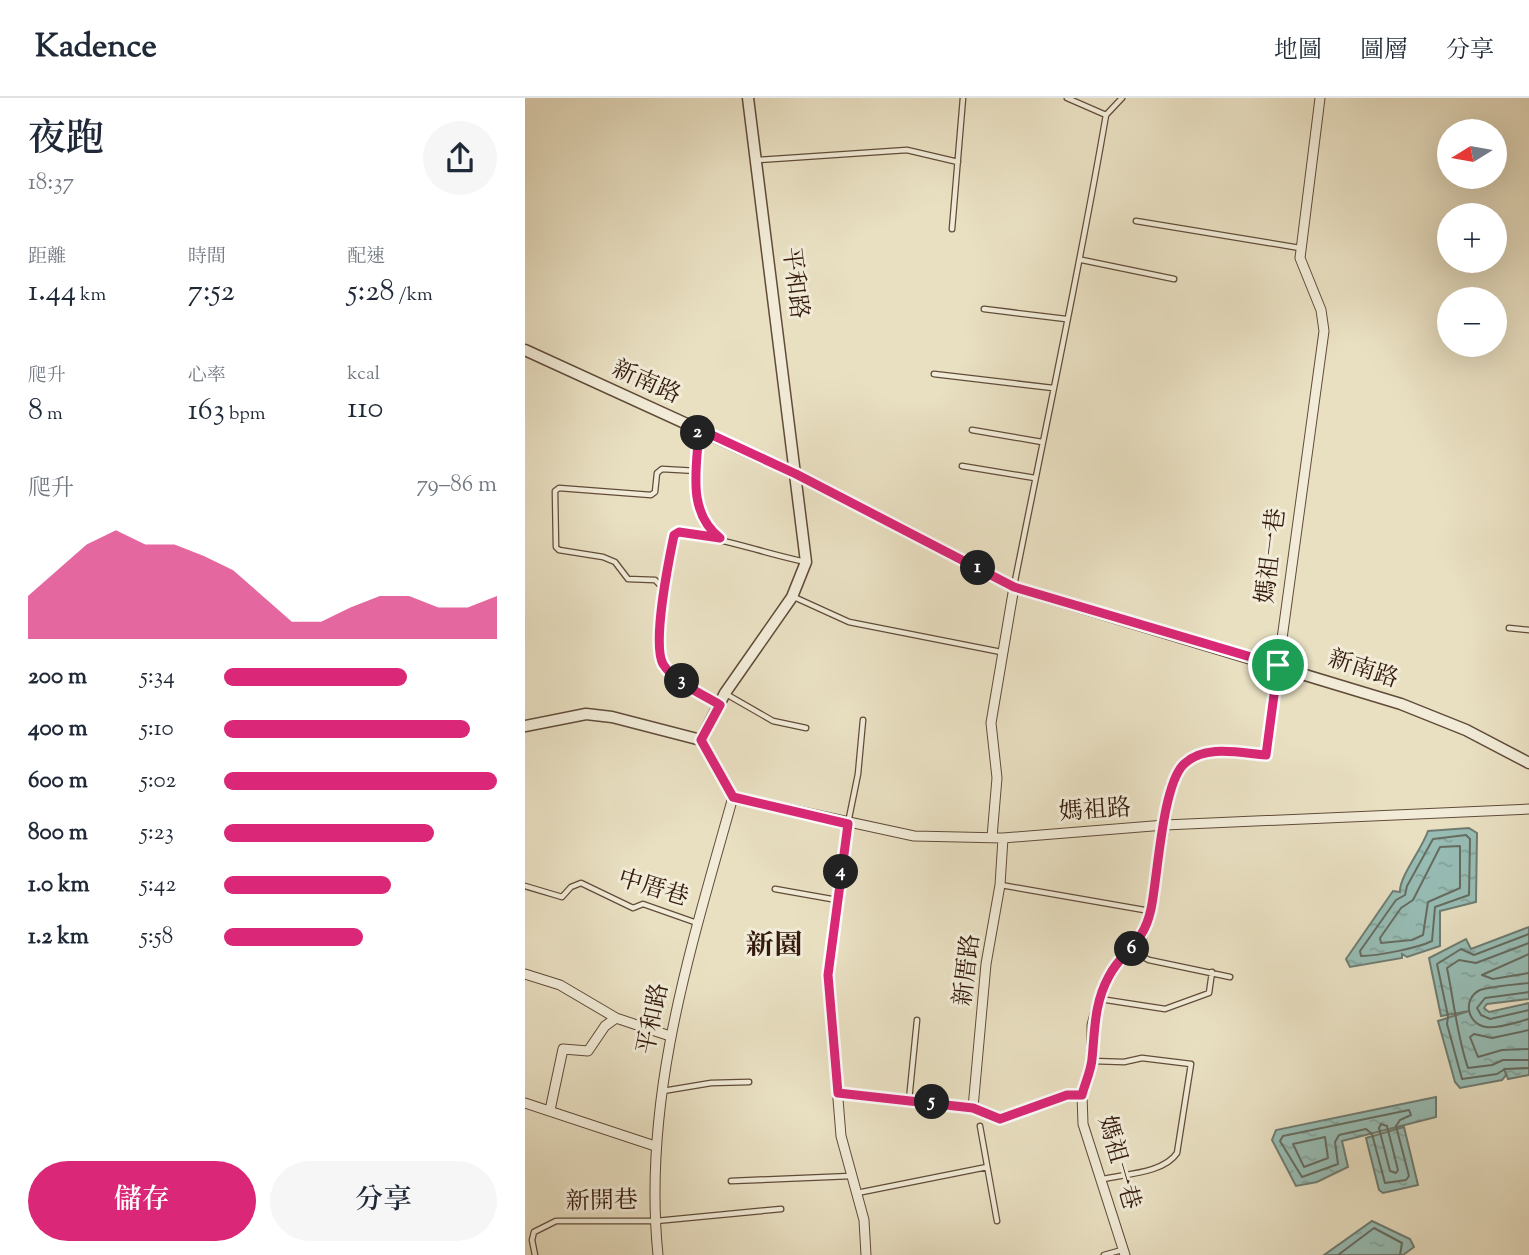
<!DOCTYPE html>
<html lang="zh-TW">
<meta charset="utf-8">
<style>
:root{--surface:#fff;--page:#f6f6f7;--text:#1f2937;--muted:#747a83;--line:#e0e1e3;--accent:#db2777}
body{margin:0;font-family:"Sorts Mill Goudy","Noto Serif TC",serif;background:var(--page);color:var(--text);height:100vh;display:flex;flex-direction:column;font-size:26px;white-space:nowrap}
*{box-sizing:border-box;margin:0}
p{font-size:23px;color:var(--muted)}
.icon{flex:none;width:38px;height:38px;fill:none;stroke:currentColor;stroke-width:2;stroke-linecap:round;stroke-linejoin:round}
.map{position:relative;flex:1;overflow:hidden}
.sheet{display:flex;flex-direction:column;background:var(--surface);width:525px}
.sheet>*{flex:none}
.needle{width:46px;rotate:259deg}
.tools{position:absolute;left:912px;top:21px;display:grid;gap:14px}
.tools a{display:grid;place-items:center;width:70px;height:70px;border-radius:50%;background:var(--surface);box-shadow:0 7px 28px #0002;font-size:35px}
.pin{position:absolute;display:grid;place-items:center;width:60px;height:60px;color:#fff;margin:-30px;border:4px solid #fff;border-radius:50%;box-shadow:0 2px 7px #0007}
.km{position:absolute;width:35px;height:35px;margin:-18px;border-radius:50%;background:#222;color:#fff;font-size:19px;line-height:35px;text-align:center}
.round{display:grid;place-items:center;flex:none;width:74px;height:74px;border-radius:37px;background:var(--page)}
.overview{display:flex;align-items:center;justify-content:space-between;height:119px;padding:0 28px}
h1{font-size:38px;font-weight:600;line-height:52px}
.stats{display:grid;grid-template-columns:repeat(3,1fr);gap:10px;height:119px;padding:7px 28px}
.stats div{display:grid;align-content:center}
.stats b{font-size:30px;font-weight:600}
.stats small{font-size:19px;font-weight:400}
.stats p{font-size:19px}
.chart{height:196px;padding:14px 28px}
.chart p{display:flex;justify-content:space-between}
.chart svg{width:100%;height:126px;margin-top:7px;fill:var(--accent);opacity:.7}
.cta{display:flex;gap:14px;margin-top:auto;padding:14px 28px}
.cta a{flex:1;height:80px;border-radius:42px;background:var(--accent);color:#fff;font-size:28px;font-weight:600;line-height:80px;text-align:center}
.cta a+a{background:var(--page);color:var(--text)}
ul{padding:0 28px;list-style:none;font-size:23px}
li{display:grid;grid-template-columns:112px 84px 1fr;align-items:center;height:52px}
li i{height:18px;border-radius:9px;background:var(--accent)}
header{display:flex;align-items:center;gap:42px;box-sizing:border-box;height:98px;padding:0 35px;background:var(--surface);border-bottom:2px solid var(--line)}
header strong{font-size:33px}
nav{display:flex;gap:38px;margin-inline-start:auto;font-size:24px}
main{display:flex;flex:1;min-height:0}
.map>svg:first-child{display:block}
.water{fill:url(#water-ripples);stroke:#6f7c72;stroke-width:2}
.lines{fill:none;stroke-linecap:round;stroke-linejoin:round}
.shore{stroke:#666c61;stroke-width:2}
.service-casing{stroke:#614c3a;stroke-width:7}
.minor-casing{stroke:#614c3a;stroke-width:11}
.tertiary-casing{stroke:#614c3a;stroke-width:13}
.service{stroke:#f1ebd7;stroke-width:4.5}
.minor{stroke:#f1ebd7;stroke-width:9}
.tertiary{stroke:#f1ebd7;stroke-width:10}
.route-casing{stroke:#fff;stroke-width:14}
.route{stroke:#db2777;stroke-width:9}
.labels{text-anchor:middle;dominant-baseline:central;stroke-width:6;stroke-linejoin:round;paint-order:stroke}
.street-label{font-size:24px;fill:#341a0d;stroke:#f1ebd7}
.quarter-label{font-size:28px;font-weight:bold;fill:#341a0d;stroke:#f1ebd7}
</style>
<header>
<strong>Kadence</strong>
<nav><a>地圖</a><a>圖層</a><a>分享</a></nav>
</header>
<main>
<section class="sheet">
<div class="overview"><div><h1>夜跑</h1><p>18:37</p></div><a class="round"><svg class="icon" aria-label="share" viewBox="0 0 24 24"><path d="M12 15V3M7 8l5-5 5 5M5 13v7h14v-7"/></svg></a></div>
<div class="stats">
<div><p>距離</p><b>1.44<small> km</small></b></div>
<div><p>時間</p><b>7:52</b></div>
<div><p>配速</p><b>5:28<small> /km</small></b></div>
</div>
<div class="stats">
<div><p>爬升</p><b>8<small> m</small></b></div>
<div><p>心率</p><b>163<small> bpm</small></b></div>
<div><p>kcal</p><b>110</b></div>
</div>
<div class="chart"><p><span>爬升</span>79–86 m</p>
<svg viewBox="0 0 160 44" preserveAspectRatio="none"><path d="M0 44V29L10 20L20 11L30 6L40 11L50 11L60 15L70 20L80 29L90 38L100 38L110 33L120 29L130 29L140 33L150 33L160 29V44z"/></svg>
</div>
<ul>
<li><b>200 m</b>5:34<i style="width:67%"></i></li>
<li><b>400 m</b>5:10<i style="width:90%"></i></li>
<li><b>600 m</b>5:02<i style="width:100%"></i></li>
<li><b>800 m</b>5:23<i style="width:77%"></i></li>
<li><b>1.0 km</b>5:42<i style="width:61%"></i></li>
<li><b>1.2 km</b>5:58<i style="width:51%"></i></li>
</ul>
<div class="cta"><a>儲存</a><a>分享</a></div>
</section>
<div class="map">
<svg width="1004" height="1157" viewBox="0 0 1004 1157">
<defs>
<pattern id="water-ripples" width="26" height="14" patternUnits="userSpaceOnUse" patternTransform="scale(1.75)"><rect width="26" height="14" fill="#97bdb5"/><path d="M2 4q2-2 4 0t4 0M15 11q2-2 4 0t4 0" fill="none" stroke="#83a29a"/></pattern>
</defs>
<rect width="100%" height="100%" fill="#e9e0c2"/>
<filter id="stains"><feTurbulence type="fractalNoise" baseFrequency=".00286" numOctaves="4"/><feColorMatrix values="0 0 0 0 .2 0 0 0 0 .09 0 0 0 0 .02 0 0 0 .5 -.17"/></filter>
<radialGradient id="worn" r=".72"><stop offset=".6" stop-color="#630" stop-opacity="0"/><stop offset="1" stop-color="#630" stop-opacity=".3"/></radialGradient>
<path class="water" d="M 944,730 L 952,735 L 951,804 L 915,813 L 915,848 L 882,859 L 877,856 L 877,860 L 825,869 L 821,861 L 868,793 L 875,794 C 874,779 897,751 903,733 Z
M 1004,829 L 1004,901 L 962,906 L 959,910 L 964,914 L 1004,905 L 1004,977 L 983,981 L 979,970 L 981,977 L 977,982 L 935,990 L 930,984 L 913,923 L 944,913 L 916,918 L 904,860 L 941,841 L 946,851 Z
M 911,999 L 911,1019 L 817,1043 L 823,1069 L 792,1084 L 771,1088 L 747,1042 L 751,1032 Z
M 879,1029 L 893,1087 L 858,1095 L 854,1092 L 841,1040 Z
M 847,1123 L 885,1141 L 889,1149 L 878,1157 L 799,1157 Z"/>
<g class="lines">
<path class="shore" d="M 941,737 L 945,741 L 944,797 L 910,809 L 907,843 C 893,850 852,858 836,858 L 835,853 L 871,802 L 880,797 L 882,788 L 908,741 Z
M 935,748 L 935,790 L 903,804 L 898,837 L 887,842 L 856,845 L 855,840 L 876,810 L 888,802 L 915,749 Z
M 1004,836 L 949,857 L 936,851 L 912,866 L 923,918 L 922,926 L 937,981 L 972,976 L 980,971 L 1004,970
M 1004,845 L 951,865 L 934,862 L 922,870 C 929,904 932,938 943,970 L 967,967 L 978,962 L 1004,962
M 1004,856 L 957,877 L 968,881 L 1004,875
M 1004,885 C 994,886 963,889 955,892 C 937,901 942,926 961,929 C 973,931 992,924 1004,921
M 1004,894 L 960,900 L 952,910 L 956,917 L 965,921 L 1004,912
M 1004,932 L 967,940 L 949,936 L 945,939 L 953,959 L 977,952 L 1004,951
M 884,1012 L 886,1017 L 875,1022 L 871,1028 L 884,1078 L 881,1082 L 860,1085 L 847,1036 L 841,1031 L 814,1037 L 810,1044 L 813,1066 L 777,1079 L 755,1043 L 758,1038 Z
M 856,1026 L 862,1028 L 873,1072 L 871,1075 L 865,1073 L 854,1030 Z
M 800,1039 L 803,1060 L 779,1069 L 768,1046 Z
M 813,1157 L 849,1130 L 877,1145 L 875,1157"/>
<g class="service-casing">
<path id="service" d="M 542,0 L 581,17
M 232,62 L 382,52 L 433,64
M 611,123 L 775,150
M 427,131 L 438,0
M 557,162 L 649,181
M 459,211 L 541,221
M 409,276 L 528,290
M 447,332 L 517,344
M 174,334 C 172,371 162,413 194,439
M 437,368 L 510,380
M 489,488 C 520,331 554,175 581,17 L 597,0
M 140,492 L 130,482 L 103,481 L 90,464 L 78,459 L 34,452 L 31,449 L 30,393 L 34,390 L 126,397 L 130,394 L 132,375 L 137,371 L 172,373
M 269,499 L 324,524 L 476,554
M 984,530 L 1004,532
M 201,596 L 248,623 L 281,630
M 194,607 C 177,596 149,584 138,565 C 127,544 144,462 149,437 L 154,434 C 198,440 238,455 281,464
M 323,725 L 333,676 L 338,622
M 476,787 L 625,813
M 0,788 L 37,799 L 46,789 L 56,785 L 108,810 L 118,806 L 172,825
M 250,791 L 312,802
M 606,853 L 624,862 L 705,879
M 575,901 L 640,911 L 684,895 L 687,874
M 567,963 L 599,964 L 617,960 L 666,966 L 652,1055 C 639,1075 600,1076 578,1081
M 138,993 L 186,985 L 224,984
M 384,1002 L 392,922
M 455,1028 L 472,1123
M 206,1083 L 326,1078
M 332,1095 L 462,1069
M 10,1157 L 7,1142 L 9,1134 L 31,1123 L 131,1123 L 256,1111
M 579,1157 L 597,1152"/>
</g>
<g class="minor-casing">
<path id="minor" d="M 176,642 L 208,699 L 389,738 L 478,740 L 640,727 L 1004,711
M 323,726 L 303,877 L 316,1038 L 339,1122 L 341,1157
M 467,739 L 472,680 L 466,625 L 489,489
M 0,876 L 35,887 L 91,920
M 313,995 L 448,1010 L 475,1021 L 542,997 L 557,997
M 0,1005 L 130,1048
M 448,1010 L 461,866 L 475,787 L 478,740
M 25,1012 L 38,951 L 63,953 L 80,928 L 91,920 L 145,938
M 133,1157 C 117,1000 166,849 208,699
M 600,1157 L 558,1026 L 557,997 L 567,963 L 567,927 L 574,901 L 584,876 L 617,839 L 625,813 L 646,687 L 657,668 L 670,658 L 695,653 L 741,658 L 799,233 L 796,212 L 775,160 L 795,0"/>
</g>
<g class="tertiary-casing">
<path id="tertiary" d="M 0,252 L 271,376 L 489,489 L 876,606 L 941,632 L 1004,665
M 0,628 L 61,616 L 87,619 L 176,642 L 200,595 L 267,499 L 281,464 L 223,0"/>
</g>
<use href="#service" class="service"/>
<use href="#minor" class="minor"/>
<use href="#tertiary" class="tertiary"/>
</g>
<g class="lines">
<g class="route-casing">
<path id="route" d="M 174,331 L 271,376 L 489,489 L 753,567 L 741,657 C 715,655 680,646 659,666 C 637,687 633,778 626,811 C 618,848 599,850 584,878 C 569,905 570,932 567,961 C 566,973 560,985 557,997 L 542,997 L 475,1021 L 448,1010 L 313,995 L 303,877 L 323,726 L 208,699 L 176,642 L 195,607 C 177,596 149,584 138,566 C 127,546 144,461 149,437 L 154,434 L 195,440 C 161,413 172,370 174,331 Z"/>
</g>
<use href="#route" class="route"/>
</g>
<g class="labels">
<g class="street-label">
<text transform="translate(269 185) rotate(83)">平和路</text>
<text transform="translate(121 285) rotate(24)">新南路</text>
<text transform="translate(747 458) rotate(-83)">媽祖一巷</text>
<text transform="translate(838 572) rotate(18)">新南路</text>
<text transform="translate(570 713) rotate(-4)">媽祖路</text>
<text transform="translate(128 791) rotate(17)">中厝巷</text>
<text transform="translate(443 872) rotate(-83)">新厝路</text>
<text transform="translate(129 921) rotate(-78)">平和路</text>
<text transform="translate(593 1065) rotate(74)">媽祖一巷</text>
<text transform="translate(77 1104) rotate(-1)">新開巷</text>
</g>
<g class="quarter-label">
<text x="249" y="849">新園</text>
</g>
</g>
<rect width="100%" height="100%" filter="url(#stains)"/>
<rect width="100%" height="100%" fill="url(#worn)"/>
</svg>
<div class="tools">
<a><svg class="needle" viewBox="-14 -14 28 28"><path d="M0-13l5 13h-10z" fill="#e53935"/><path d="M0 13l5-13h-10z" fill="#747a83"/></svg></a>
<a>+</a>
<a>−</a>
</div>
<div class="pin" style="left:753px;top:567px;background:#1e9e55"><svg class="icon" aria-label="arrive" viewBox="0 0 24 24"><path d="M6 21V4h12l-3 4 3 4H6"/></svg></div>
<b class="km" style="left:453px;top:470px">1</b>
<b class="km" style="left:173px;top:335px">2</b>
<b class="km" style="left:157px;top:583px">3</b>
<b class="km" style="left:316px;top:774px">4</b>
<b class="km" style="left:407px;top:1004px">5</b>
<b class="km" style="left:607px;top:851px">6</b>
</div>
</main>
